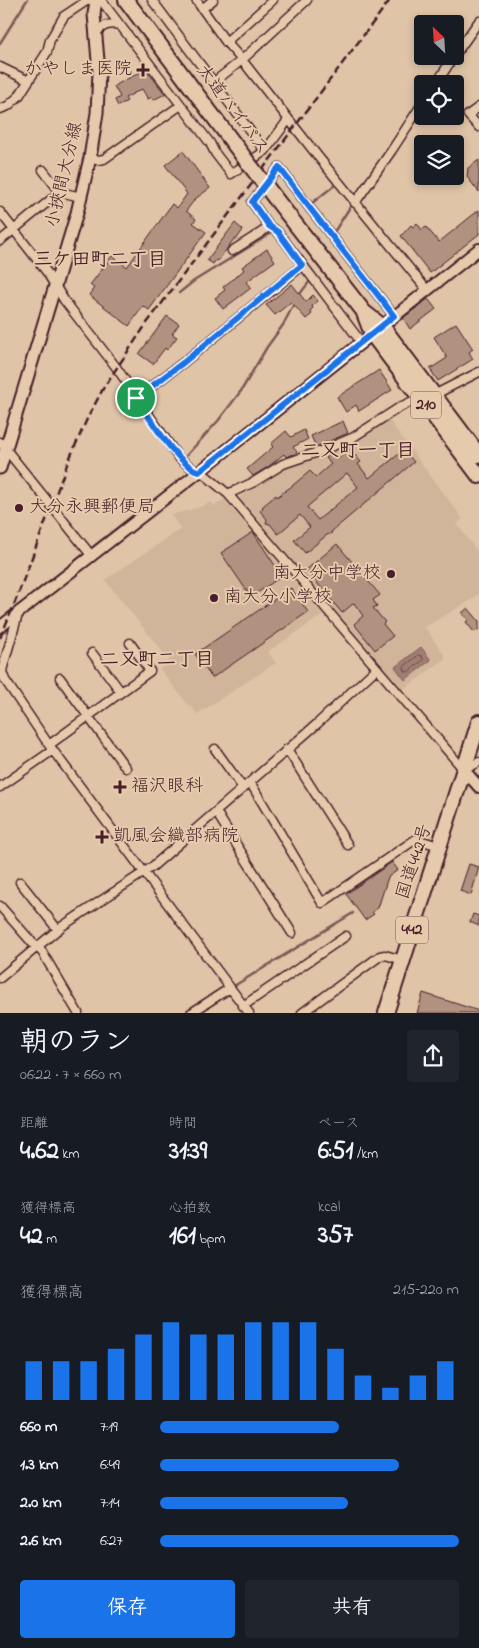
<!DOCTYPE html>
<html lang="ja">
<meta charset="utf-8">
<style>
:root{--surface:#171b24;--page:#20242c;--text:#f1f3f6;--muted:#9ea1a6;--accent:#1a73e8}
body{margin:0;font-family:"Indie Flower","Klee One",sans-serif;background:var(--page);color:var(--text);height:100vh;display:flex;flex-direction:column;font-size:19px;white-space:nowrap}
*{box-sizing:border-box;margin:0}
p{font-size:16px;color:var(--muted)}
.icon{flex:none;width:28px;height:28px;fill:none;stroke:currentColor;stroke-width:2;stroke-linecap:round;stroke-linejoin:round}
.map{position:relative;height:1013px;overflow:hidden}
.sheet{display:flex;flex-direction:column;background:var(--surface);flex:1}
.sheet>*{flex:none}
.needle{width:32px;rotate:335deg}
.tools{position:absolute;left:414px;top:15px;display:grid;gap:10px}
.tools a{display:grid;place-items:center;width:50px;height:50px;border-radius:5px;background:var(--surface);box-shadow:0 2px 8px #0003;font-size:25px}
.pin{position:absolute;display:grid;place-items:center;width:42px;height:42px;color:#fff;margin:-21px;border:2px solid #fff;border-radius:50%;box-shadow:0 1px 5px #0007}
.round{display:grid;place-items:center;flex:none;width:52px;height:52px;border-radius:5px;background:var(--page)}
.head{display:flex;align-items:center;justify-content:space-between;height:85px;padding:0 20px}
h1{font-size:28px;font-weight:800;line-height:38px}
.figures{display:grid;grid-template-columns:repeat(3,1fr);gap:8px;height:85px;padding:5px 20px}
.figures div{display:grid;align-content:center}
.figures b{font-size:25px;font-weight:800}
.figures small{font-size:14px;font-weight:400}
.figures p{font-size:14px}
.chart{height:140px;padding:10px 20px}
.chart p{display:flex;justify-content:space-between}
.chart svg{width:100%;height:90px;margin-top:5px;stroke:var(--accent);stroke-width:6}
.cta{display:flex;gap:10px;margin-top:auto;padding:10px 20px}
.cta a{flex:1;height:58px;border-radius:5px;background:var(--accent);color:#fff;font-size:20px;font-weight:800;line-height:58px;text-align:center}
.cta a+a{background:var(--page);color:var(--text)}
ul{padding:0 20px;list-style:none;font-size:16px}
li{display:grid;grid-template-columns:80px 60px 1fr;align-items:center;height:38px}
li i{height:12px;border-radius:6px;background:var(--accent)}
.map>svg:first-child{display:block}
.built{fill:#d1b59b}
.water{fill:#a07e72;stroke:#7e5856}
.lines{fill:none;stroke-linecap:round;stroke-linejoin:round}
.shore{stroke:#6c4547;stroke-width:1}
.stream{stroke:#7e5856;stroke-width:2.5}
.building{fill:#b19180;stroke:#4a1f2b;fill-rule:evenodd}
.minor-casing{stroke:#4a1f2b;stroke-width:11}
.tertiary-casing{stroke:#4a1f2b;stroke-width:14}
.secondary-casing{stroke:#4a1f2b;stroke-width:15}
.trunk-casing{stroke:#4a1f2b;stroke-width:18}
.minor{stroke:#e5cbac;stroke-width:8}
.tertiary{stroke:#e5cbac;stroke-width:10}
.secondary{stroke:#e5cbac;stroke-width:11}
.trunk{stroke:#e5cbac;stroke-width:14}
.rail{stroke:#4a1f2b;stroke-width:2.5;stroke-dasharray:8 4;stroke-linecap:butt}
.trunk-bridge-casing{stroke:#4a1f2b;stroke-width:18;stroke-linecap:butt}
.trunk-bridge{stroke:#e5cbac;stroke-width:14}
.route-casing{stroke:#fff;stroke-width:10}
.route{stroke:#1a73e8;stroke-width:6}
.poi-dot{fill:#4a1f2b;stroke:#e5cbac;stroke-width:2}
.labels{text-anchor:middle;dominant-baseline:central;stroke-width:4;stroke-linejoin:round;paint-order:stroke}
.shield{fill:#e5cbac;stroke:#785352;stroke-width:1}
.shield-label{font-size:16px;font-weight:bold;fill:#4a1f2b}
.poi-label{font-size:18px;fill:#4a1f2b;stroke:#e5cbac;text-anchor:start}
.street-label{font-size:18px;fill:#4a1f2b;stroke:#e5cbac}
.neighbourhood-label{font-size:19px;font-weight:bold;fill:#4a1f2b;stroke:#e5cbac}
</style>
<div class="map">
<svg width="479" height="1013" viewBox="0 0 479 1013">
<rect width="100%" height="100%" fill="#dfc4a7"/>
<filter id="ink" filterUnits="userSpaceOnUse"><feTurbulence type="fractalNoise" baseFrequency=".02" numOctaves="2"/><feDisplacementMap in="SourceGraphic" scale="10" xChannelSelector="R" yChannelSelector="G"/><feConvolveMatrix kernelMatrix="1 2 1 2 8 2 1 2 1" color-interpolation-filters="sRGB"/></filter>
<g filter="url(#ink)">
<path class="built" d="M 388,419 L 463,519 L 457,524 L 479,554 L 479,594 L 471,600 L 425,627 L 446,658 L 401,691 L 240,499 L 240,496 L 260,485 L 286,468 L 317,458 L 357,439 Z
M 224,499 L 323,615 L 270,650 L 269,653 L 276,663 L 197,714 L 192,707 L 189,706 L 160,669 L 170,661 L 105,580 L 181,529 L 171,515 L 197,508 L 211,502 L 214,506 Z"/>
<path class="water" d="M 421,647 L 431,660 L 405,680 L 395,667 Z"/>
<g class="lines">
<path class="shore" d="M 419,655 L 423,657 L 423,660 L 408,672 L 405,671 L 404,667 Z"/>
<path class="stream" d="M 0,43 L 27,0
M 311,204 L 336,184 L 345,196
M 334,232 L 352,204
M 179,293 L 194,281 L 270,234
M 299,295 L 310,281
M 185,457 L 218,421 L 241,391 L 267,347 L 283,325 L 295,302
M 0,620 L 149,503
M 234,986 L 353,913"/>
</g>
<path class="building" d="M 146,69 L 165,94 L 153,100 L 152,97 L 148,99 L 142,89 L 125,98 L 127,101 L 118,106 L 115,100 L 120,97 L 114,86 Z
M 183,151 L 210,188 L 195,199 L 186,211 L 196,219 L 193,223 L 206,232 L 149,310 L 143,306 L 129,326 L 89,295 L 94,288 L 90,285 L 112,256 L 127,267 L 172,204 L 177,208 L 187,194 L 165,165 Z
M 479,160 L 479,192 L 467,177 L 468,168 Z
M 479,210 L 479,234 L 430,273 L 401,236 L 411,225 L 413,227 L 417,223 L 422,230 L 426,227 L 439,242 Z
M 235,223 L 243,230 L 236,240 L 234,239 L 218,261 L 216,260 L 213,264 L 207,260 Z
M 267,249 L 275,261 L 246,282 L 251,288 L 223,309 L 215,298 L 225,290 L 223,287 L 244,270 L 242,267 Z
M 292,284 L 306,302 L 313,295 L 318,301 L 312,306 L 313,308 L 310,311 L 312,314 L 306,319 L 291,302 L 275,315 L 266,305 Z
M 428,299 L 436,309 L 410,329 L 403,318 Z
M 167,316 L 179,324 L 172,334 L 177,337 L 167,350 L 165,348 L 153,364 L 139,354 Z
M 456,323 L 473,349 L 469,352 L 473,359 L 438,381 L 430,369 L 447,358 L 434,337 Z
M 379,370 L 392,390 L 359,411 L 356,405 L 346,412 L 337,397 Z
M 343,421 L 348,433 L 316,447 L 311,436 Z
M 304,430 L 308,439 L 293,447 L 297,452 L 294,454 L 286,457 L 284,454 L 268,467 L 253,476 L 247,469 L 273,447 L 271,444 L 286,431 L 291,437 Z
M 350,449 L 361,462 L 358,464 L 369,478 L 404,450 L 414,462 L 331,532 L 332,533 L 327,535 L 305,553 L 294,540 L 310,527 L 300,515 L 278,534 L 270,524 L 266,523 L 267,519 L 260,511 L 263,508 L 262,507 L 276,495 L 277,497 L 292,486 L 310,471 L 316,477 L 331,464 L 326,458 L 333,453 L 338,459 ZM 347,473 L 358,487 L 318,520 L 307,507 Z
M 253,532 L 282,576 L 251,597 L 221,553 Z
M 337,544 L 380,595 L 373,600 L 377,606 L 373,608 L 385,622 L 383,624 L 393,636 L 375,650 L 354,624 L 363,616 L 354,603 L 342,613 L 306,570 Z
M 291,588 L 308,612 L 212,678 L 195,654 Z
M 468,608 L 479,621 L 479,629 L 474,632 L 466,622 L 468,620 L 462,613 Z
M 392,862 L 398,870 L 388,877 L 378,908 L 372,912 L 374,914 L 365,920 L 346,894 Z
M 469,864 L 479,867 L 471,895 L 460,891 Z
M 473,914 L 479,916 L 479,926 L 470,922 Z
M 423,993 L 479,1011 L 479,1013 L 417,1013 Z"/>
<g class="lines">
<g class="minor-casing">
<path id="minor" d="M 101,0 L 210,143 L 215,153 L 231,174 L 265,151 L 288,120
M 152,0 L 265,151
M 196,0 L 226,42 L 242,60 L 320,159 L 427,290
M 202,9 L 213,0
M 96,33 C 103,25 109,23 120,25
M 226,42 L 273,0
M 455,55 L 479,21
M 0,67 L 29,81
M 214,82 L 242,60 L 307,0
M 436,84 L 454,56
M 479,107 L 468,115 L 479,127
M 0,109 L 8,106 L 19,96 L 47,52 L 50,40 L 64,16 L 88,0
M 90,158 L 98,160 L 104,159 L 181,105
M 43,170 L 60,192
M 355,203 L 392,150 L 422,104
M 0,212 L 46,271 L 64,300 L 116,367 L 178,457 L 193,469 L 204,474 L 228,494 L 464,770 L 479,762
M 0,241 L 60,192 L 81,197
M 232,251 L 262,232 L 269,226
M 361,342 L 278,232 L 269,226 L 252,202 L 279,167 C 316,218 356,266 394,316
M 434,395 L 479,372
M 136,398 L 184,362 L 303,265
M 0,442 L 91,555
M 228,494 L 254,482 L 283,464 L 321,451 L 352,438 L 400,407 L 420,398
M 19,611 L 3,667 L 2,672 L 5,680 L 49,745 L 249,1013
M 92,653 L 121,692
M 60,678 L 126,768
M 49,745 L 150,671 L 130,643
M 215,749 L 243,788
M 287,749 L 348,845
M 250,782 L 322,903 L 416,839 L 439,846
M 0,787 L 53,750
M 216,812 L 292,933
M 20,882 L 58,930
M 0,906 L 36,947
M 38,945 L 78,1013
M 0,978 L 61,927 L 152,867 L 317,724 L 377,668
M 243,1006 L 346,936
M 191,1013 L 230,988
M 302,1013 L 380,956 L 385,955 L 403,960"/>
</g>
<g class="tertiary-casing">
<path id="tertiary" d="M 0,627 L 199,472 L 479,249
M 464,770 L 479,787"/>
</g>
<g class="secondary-casing">
<path id="secondary" d="M 0,468 L 77,213 L 90,158 L 97,113 L 99,72 L 94,14 L 96,0"/>
</g>
<g class="trunk-casing">
<path id="trunk" d="M 126,0 L 243,156
M 275,198 L 364,312 L 382,326 L 479,455
M 364,313 L 372,334 L 479,476
M 386,1013 L 479,722"/>
</g>
<use href="#minor" class="minor"/>
<use href="#tertiary" class="tertiary"/>
<use href="#secondary" class="secondary"/>
<use href="#trunk" class="trunk"/>
<path class="rail" d="M 0,638 L 14,605 L 68,462 L 87,419 L 104,387 L 147,323 L 390,0"/>
<g class="trunk-bridge-casing">
<path id="trunk-bridge" d="M 243,156 L 275,198"/>
</g>
<use href="#trunk-bridge" class="trunk-bridge"/>
</g>
</g>
<g class="lines" filter="url(#ink)">
<g class="route-casing">
<path id="route" d="M 279,167 C 316,218 356,266 394,316 L 199,472 C 175,462 151,419 136,398 L 184,362 L 302,265 L 278,232 L 269,226 L 252,202 Z"/>
</g>
<use href="#route" class="route"/>
</g>
<g class="poi-dot">
<path d="M140.5 62.5h5v5h5v5h-5v5h-5v-5h-5v-5h5z"/>
<circle cx="19" cy="508" r="5"/>
<circle cx="391" cy="574" r="5"/>
<circle cx="214" cy="598" r="5"/>
<path d="M117.5 779.5h5v5h5v5h-5v5h-5v-5h-5v-5h5z"/>
<path d="M99.5 829.5h5v5h5v5h-5v5h-5v-5h-5v-5h5z"/>
</g>
<g class="labels">
<g class="shield">
<rect x="411" y="391.5" width="30" height="27" rx="4"/>
<rect x="396" y="916.5" width="32" height="27" rx="4"/>
</g>
<g class="shield-label">
<text x="426" y="405">210</text>
<text x="412" y="930">442</text>
</g>
<g class="poi-label">
<text x="132" y="70" text-anchor="end">かやしま医院</text>
<text x="29" y="508">大分永興郵便局</text>
<text x="381" y="574" text-anchor="end">南大分中学校</text>
<text x="224" y="598">南大分小学校</text>
<text x="131" y="787">福沢眼科</text>
<text x="113" y="837">凱風会織部病院</text>
</g>
<g class="street-label">
<text transform="translate(232 110) rotate(53)">大道バイパス</text>
<text transform="translate(65 175) rotate(-77)">小挾間大分線</text>
<text transform="translate(415 862) rotate(-72)">国道442号</text>
</g>
<g class="neighbourhood-label">
<text x="100" y="260">三ケ田町二丁目</text>
<text x="358" y="451">二又町一丁目</text>
<text x="157" y="660">二又町二丁目</text>
</g>
</g>
</svg>
<div class="tools">
<a><svg class="needle" viewBox="-14 -14 28 28"><path d="M0-13l5 13h-10z" fill="#e53935"/><path d="M0 13l5-13h-10z" fill="#9ea1a6"/></svg></a>
<a><svg class="icon" aria-label="locate" viewBox="0 0 24 24"><circle cx="12" cy="12" r="6"/><path d="M12 2v4M12 18v4M2 12h4M18 12h4"/></svg></a>
<a><svg class="icon" aria-label="layers" viewBox="0 0 24 24"><path d="M12 4l9 5-9 5-9-5zM3 14l9 5 9-5"/></svg></a>
</div>
<div class="pin" style="left:136px;top:398px;background:#1e9e55"><svg class="icon" aria-label="arrive" viewBox="0 0 24 24"><path d="M6 21V4h12l-3 4 3 4H6"/></svg></div>
</div>
<section class="sheet">
<div class="head"><div><h1>朝のラン</h1><p>06:22 · 7 × 660 m</p></div><a class="round"><svg class="icon" aria-label="share" viewBox="0 0 24 24"><path d="M12 15V3M7 8l5-5 5 5M5 13v7h14v-7"/></svg></a></div>
<div class="figures">
<div><p>距離</p><b>4.62<small> km</small></b></div>
<div><p>時間</p><b>31:39</b></div>
<div><p>ペース</p><b>6:51<small> /km</small></b></div>
</div>
<div class="figures">
<div><p>獲得標高</p><b>42<small> m</small></b></div>
<div><p>心拍数</p><b>161<small> bpm</small></b></div>
<div><p>kcal</p><b>357</b></div>
</div>
<div class="chart"><p><span>獲得標高</span>215–220 m</p>
<svg viewBox="0 0 160 44" preserveAspectRatio="none"><path d="M5 44V25M15 44V25M25 44V25M35 44V19M45 44V12M55 44V6M65 44V12M75 44V12M85 44V6M95 44V6M105 44V6M115 44V19M125 44V32M135 44V38M145 44V32M155 44V25"/></svg>
</div>
<ul>
<li><b>660 m</b>7:19<i style="width:60%"></i></li>
<li><b>1.3 km</b>6:49<i style="width:80%"></i></li>
<li><b>2.0 km</b>7:14<i style="width:63%"></i></li>
<li><b>2.6 km</b>6:27<i style="width:100%"></i></li>
</ul>
<div class="cta"><a>保存</a><a>共有</a></div>
</section>
